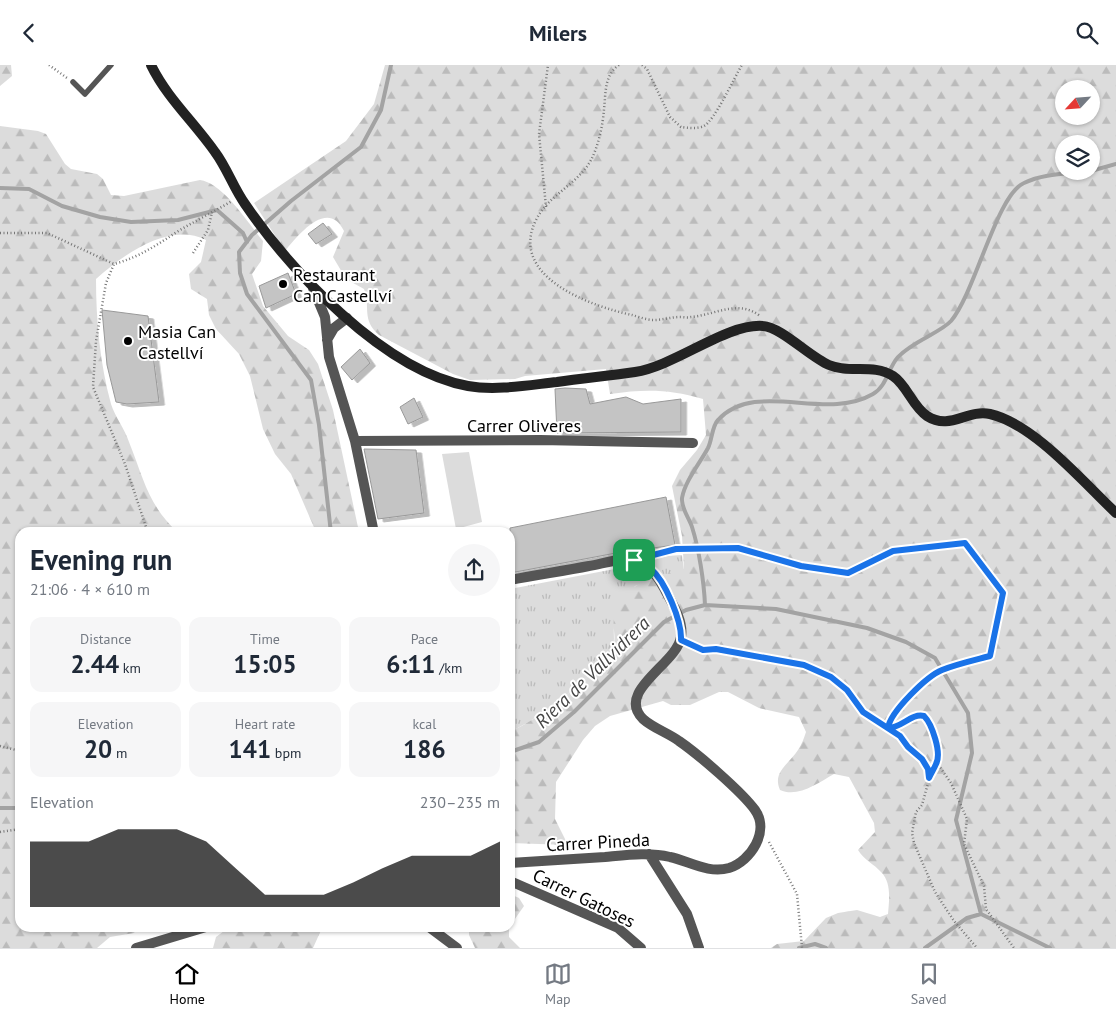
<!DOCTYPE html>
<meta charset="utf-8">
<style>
:root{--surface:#fff;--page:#f6f6f7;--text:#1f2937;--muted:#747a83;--line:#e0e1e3;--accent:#000}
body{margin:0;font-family:"PT Sans",sans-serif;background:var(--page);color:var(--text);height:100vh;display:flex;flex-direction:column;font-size:19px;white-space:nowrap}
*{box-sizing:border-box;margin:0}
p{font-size:16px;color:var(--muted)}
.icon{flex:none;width:28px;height:28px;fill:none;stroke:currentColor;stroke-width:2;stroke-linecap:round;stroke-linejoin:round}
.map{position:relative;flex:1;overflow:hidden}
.side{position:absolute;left:15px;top:462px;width:500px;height:405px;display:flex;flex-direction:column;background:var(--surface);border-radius:15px;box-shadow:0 1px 4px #0004}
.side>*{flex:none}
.needle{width:32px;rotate:244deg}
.fabs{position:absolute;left:1055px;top:15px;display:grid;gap:10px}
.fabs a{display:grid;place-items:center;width:45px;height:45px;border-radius:50%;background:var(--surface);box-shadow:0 1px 4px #0004;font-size:25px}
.pin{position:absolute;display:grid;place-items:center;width:42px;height:42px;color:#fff;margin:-21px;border-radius:10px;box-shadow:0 2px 8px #0006}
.round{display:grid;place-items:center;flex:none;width:52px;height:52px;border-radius:26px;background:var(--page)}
.headline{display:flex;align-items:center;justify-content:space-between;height:85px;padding:0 15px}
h1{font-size:28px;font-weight:700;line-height:38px}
.figures{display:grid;grid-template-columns:repeat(3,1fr);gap:8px;height:85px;padding:5px 15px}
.figures div{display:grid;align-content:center;border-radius:12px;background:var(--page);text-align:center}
.figures b{font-size:25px;font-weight:700}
.figures small{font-size:14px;font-weight:400}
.figures p{font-size:14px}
.chart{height:140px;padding:10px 15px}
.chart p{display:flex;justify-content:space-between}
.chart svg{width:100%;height:90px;margin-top:5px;fill:var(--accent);opacity:.7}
header{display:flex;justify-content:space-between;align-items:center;height:65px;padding:0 15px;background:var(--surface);font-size:22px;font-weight:700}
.tab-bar{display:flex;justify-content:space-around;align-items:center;height:70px;border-top:1px solid var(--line);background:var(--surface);font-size:14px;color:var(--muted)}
.tab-bar a{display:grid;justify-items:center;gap:2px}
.tab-bar .active{color:var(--accent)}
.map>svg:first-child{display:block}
.grass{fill:url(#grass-tufts)}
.forest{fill:url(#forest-firs);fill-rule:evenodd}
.park{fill:#dcdcdc}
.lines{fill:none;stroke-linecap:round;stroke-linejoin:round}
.stream{stroke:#a3a3a3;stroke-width:4}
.building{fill:#c4c4c4;stroke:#999;filter:url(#shadow)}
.path{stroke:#777;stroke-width:2.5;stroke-dasharray:1 2.5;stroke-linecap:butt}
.lane{stroke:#555;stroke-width:5.5}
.street{stroke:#555;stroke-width:10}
.secondary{stroke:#222;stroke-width:10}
.route-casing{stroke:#fff;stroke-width:10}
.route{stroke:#1a73e8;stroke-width:6}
.poi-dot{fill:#000;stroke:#fff;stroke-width:2}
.labels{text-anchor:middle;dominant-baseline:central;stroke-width:4;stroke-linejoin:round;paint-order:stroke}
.poi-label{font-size:18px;fill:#000;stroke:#fff;text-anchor:start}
.street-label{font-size:18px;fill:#000;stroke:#fff}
.water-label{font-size:19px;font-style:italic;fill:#444;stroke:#fff}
</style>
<header><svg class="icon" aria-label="back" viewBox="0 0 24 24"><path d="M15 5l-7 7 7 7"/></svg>Milers<svg class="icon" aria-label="search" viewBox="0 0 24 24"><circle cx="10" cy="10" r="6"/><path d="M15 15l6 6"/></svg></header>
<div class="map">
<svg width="1116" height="883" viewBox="0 0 1116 883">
<defs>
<pattern id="grass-tufts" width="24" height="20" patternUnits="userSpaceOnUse" patternTransform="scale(1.25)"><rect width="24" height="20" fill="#dcdcdc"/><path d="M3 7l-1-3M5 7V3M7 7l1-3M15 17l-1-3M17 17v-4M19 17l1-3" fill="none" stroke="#bbb"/></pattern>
<pattern id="forest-firs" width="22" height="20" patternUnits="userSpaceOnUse" patternTransform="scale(1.25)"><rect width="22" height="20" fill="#dcdcdc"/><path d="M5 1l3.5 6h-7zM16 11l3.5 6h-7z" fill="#bbb"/></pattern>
<filter id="shadow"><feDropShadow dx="5.5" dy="3" stdDeviation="0" flood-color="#0004"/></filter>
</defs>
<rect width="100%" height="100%" fill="#fff"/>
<path class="grass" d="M 682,490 L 684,505 L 635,521 C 630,531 616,552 614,562 C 613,571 616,576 611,585 C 594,613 540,653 510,667 L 510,524 L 625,502 L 667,491 Z"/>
<path class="forest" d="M 0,0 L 11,0 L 12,11 L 0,21 Z
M 385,0 L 1116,0 L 1116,883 L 771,883 L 777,879 L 804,876 L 826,853 L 838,848 L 857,845 L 880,852 L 888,849 C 889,836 892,818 881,807 C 874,799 864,795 858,785 L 875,767 L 874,758 L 849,712 L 834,709 C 818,718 798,733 780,725 C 772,707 789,699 798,685 C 802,679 804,673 806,667 L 799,652 L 759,643 L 728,627 L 719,627 L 690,640 L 671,640 L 663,636 L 610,651 L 595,661 L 583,675 L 556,717 L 555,754 L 568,780 L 510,778 L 510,667 C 540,653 592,614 611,586 C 618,574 612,565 614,553 C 618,518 656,513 684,504 L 682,471 L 672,421 L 680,405 L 697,385 L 706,370 L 703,334 C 669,324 645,324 610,329 L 606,304 L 525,311 L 515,314 L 470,315 L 453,309 L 379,270 C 361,254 371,243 364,224 L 346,214 L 333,192 L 344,166 C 328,133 298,170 285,186 L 254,138 L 346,76 L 374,39 ZM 1064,24 L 1091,24 L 1091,51 L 1064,51 ZM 1064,79 L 1091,79 L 1091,106 L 1064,106 Z
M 0,61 L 38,66 L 46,69 L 65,99 L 71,104 L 97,109 L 103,114 L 111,130 L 124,131 L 200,115 C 223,118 248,158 263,176 L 261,196 L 252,209 L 263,241 L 288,271 L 309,285 L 318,299 L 333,345 L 359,467 L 316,467 L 291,409 L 275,389 L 263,364 L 250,311 L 239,289 L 216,264 L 209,250 L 207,234 L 191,224 L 189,209 L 201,197 L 206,175 C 169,156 123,190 96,214 C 96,255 100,299 111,339 C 115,352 125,364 129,377 C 144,414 147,438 177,467 L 20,468 L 20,862 L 137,863 L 134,868 L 110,872 L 97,883 L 0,883 Z
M 510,829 L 519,833 L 524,841 L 510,861 Z
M 228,863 L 228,862 L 322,863 L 313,883 L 213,883 L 216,872 Z
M 469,863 L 509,863 L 509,872 L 520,883 L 475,883 L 469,870 Z"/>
<path class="park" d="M 469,387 L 482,457 L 456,464 L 442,389 Z"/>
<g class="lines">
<path class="stream" d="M 1091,106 L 1116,99
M 0,123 L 29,124 L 62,141 L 100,152 L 131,157 L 178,155 L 217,145 L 243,168 L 247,177
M 331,468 L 319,360 L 311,315 L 247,229 L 240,208 L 239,187 L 252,170 L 291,136 L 361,82 L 381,45 L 391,0
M 705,540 C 704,517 699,484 692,462 C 689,453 681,443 682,433 C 685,416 700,398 708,383 C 712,375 712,361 718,355 C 756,314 825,357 873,329 C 887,321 888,303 898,292 C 913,276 940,268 951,256 C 975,228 997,129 1024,118 C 1044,108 1068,109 1091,106
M 510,685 L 513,686 L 539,677 L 574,647 L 664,557 L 686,545 L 705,540 L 776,544 L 867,563 L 906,577 L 935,593 L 968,648 L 972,688 L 956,755 L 981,849 L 1050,883
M 0,743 L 20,743
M 799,883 L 815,879 L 826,883
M 925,883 L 967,853 L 981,849"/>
</g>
<path class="building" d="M 323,158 L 332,169 L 316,179 L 308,169 Z
M 288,208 L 296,229 L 266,243 L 259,221 Z
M 102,245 L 148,251 L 159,337 L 127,339 L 116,337 L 107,300 Z
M 360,284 L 370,298 L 352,315 L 341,302 Z
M 565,323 L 586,324 L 590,339 L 626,332 L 643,339 L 681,334 L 681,367 L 557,368 L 555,324 Z
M 414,333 L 423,352 L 408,359 L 400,342 Z
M 364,384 L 416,385 L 424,448 L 378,454 Z
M 666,432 L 675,480 L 616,488 L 510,508 L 510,463 Z"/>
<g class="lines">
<path class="path" d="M 49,0 L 67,13
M 619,0 C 604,10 606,28 604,44 C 603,60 598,82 591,95 C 578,119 550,129 537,153 C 506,211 590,241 632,250 C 639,252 647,255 654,255 C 663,255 671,252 680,252 C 684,252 688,253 691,252 C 714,250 739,234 760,251
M 642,0 L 647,4 L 670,52 L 681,62 C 687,63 698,64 704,61 C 715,55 734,13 742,0
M 546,142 L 539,69 L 548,0
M 0,168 L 47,168 L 114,199
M 193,188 L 208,165 L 212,147
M 148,468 L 125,399 L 93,322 L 96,276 L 106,218 L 114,199 C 140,192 158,179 180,165 C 197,155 215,146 232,136
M 649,490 L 696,482 L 738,483 L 801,501 L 848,508 L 893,486 L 965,478 L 1003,528 L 990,591 C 975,595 957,599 942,605 C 927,611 891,647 888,663
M 690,578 L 703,585 L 716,584 L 804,600 L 831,612 L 847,625 L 863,647 L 900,671 L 908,682 L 922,694 L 928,704 L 929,713
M 889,663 L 899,662 L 920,650 L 924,651 L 933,662 L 937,698 L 951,718 L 967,754 L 964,779 L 984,821 L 986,844 L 1014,883
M 0,681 L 20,686
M 937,698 L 932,704 L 922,740 L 916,747 L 912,768 L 914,778 L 935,827 L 954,856 L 977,883
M 0,767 L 20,764
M 769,777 L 797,829 L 802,883"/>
<path class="lane" d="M 73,17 L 85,29 L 111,0"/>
<path class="street" d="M 313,223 L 325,252 L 329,292 L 355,376 L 374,468
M 327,275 L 334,263 L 347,253
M 355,376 L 540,375 L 693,378
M 510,515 C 536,510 563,506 589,501 C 602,499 621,492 634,495 C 649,498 657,511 664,523 C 671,537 684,555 681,572 C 677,599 615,626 643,654 C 653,663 668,668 679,676 C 698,689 742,727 755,745 C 770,766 751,796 729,803 C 708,809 689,796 670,792 C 649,787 627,790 605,792 C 573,794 542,796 510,798
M 649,789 L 687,849 L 699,883
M 510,816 L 618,863 L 641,883
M 429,862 L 457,883
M 136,883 L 206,862"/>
<path class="secondary" d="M 151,0 C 167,33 194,57 215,87 C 227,103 233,122 245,139 C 291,206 384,306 468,321 C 496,326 529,320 557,317 C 583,313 609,311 635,307 C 675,301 727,258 763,261 C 781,262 810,292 829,300 C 850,309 873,298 893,311 C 907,320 912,341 927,351 C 950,366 967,344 990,349 C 1034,359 1083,417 1116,448"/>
</g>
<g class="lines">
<g class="route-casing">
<path id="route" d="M 634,495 C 640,497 646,500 651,504 C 665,516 682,556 681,575 L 703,585 L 716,584 L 804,600 L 831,612 L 847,625 L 863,647 L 900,671 L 908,682 L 922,694 L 928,704 L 929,713 C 931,708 934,704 936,699 C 942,688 932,659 924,651 C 911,648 902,663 888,663 C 890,647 927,611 942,605 C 957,599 975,595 990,591 L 1003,528 L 965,478 L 893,486 L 848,508 L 801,501 L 738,483 L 676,484 L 634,495"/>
</g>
<use href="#route" class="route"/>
</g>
<g class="poi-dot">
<circle cx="283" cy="219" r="5"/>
<circle cx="128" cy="276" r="5"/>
</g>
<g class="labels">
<g class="poi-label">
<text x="293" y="209">Restaurant<tspan x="293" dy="21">Can Castellví</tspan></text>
<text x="138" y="266">Masia Can<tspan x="138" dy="21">Castellví</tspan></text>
</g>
<g class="street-label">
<text x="524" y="360">Carrer Oliveres</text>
<text transform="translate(598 777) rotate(-3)">Carrer Pineda</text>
<text transform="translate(584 833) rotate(26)">Carrer Gatoses</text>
</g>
<g class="water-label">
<text transform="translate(592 607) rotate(-44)">Riera de Vallvidrera</text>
</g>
</g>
</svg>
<div class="fabs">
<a><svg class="needle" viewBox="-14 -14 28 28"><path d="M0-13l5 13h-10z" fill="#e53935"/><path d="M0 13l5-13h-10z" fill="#747a83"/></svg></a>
<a><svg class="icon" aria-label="layers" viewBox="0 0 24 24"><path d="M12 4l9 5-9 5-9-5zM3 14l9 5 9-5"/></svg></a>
</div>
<div class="pin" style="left:634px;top:495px;background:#1e9e55"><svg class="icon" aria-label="arrive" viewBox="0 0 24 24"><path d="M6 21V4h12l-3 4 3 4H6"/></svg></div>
<section class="side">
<div class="headline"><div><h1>Evening run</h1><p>21:06 · 4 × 610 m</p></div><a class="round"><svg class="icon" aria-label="share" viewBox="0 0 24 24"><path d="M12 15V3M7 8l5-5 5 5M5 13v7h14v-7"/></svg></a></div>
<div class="figures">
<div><p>Distance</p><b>2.44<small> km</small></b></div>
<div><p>Time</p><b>15:05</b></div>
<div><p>Pace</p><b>6:11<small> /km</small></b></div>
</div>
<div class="figures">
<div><p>Elevation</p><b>20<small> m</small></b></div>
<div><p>Heart rate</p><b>141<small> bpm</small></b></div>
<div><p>kcal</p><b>186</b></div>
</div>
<div class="chart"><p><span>Elevation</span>230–235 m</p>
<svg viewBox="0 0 160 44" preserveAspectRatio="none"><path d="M0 44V12L10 12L20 12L30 6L40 6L50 6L60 12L70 25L80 38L90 38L100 38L110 32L120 25L130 19L140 19L150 19L160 12V44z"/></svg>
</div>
</section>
</div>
<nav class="tab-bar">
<a class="active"><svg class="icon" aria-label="home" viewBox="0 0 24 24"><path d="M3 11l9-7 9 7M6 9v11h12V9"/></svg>Home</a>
<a><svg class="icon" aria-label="map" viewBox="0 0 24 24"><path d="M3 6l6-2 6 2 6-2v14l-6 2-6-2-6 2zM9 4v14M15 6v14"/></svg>Map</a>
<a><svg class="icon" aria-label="saved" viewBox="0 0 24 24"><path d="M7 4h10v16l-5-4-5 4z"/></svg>Saved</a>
</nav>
